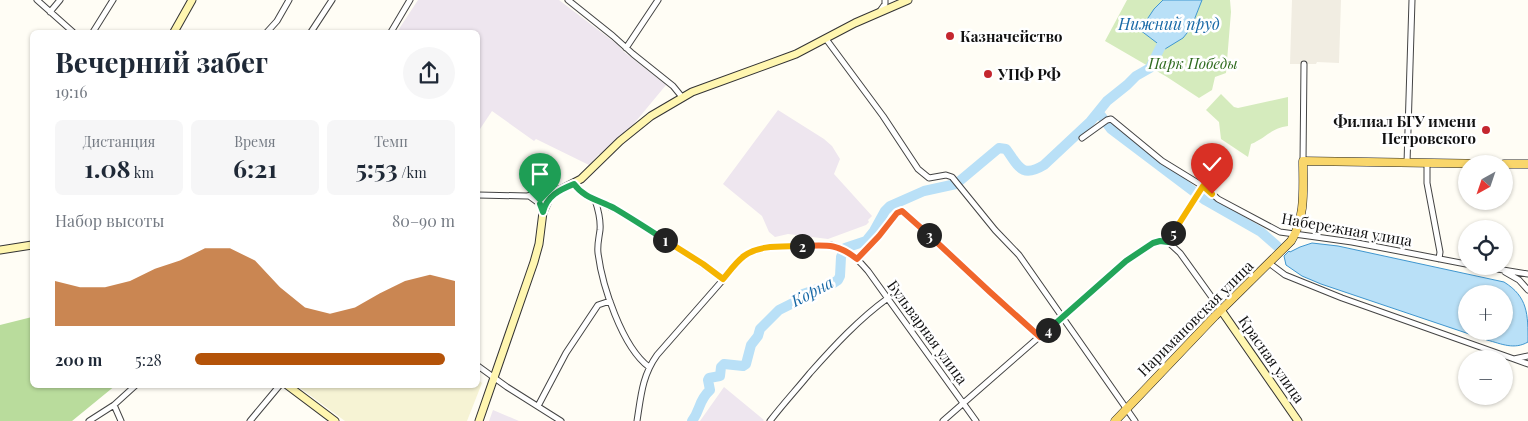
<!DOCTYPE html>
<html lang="ru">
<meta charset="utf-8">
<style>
:root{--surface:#fff;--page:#f6f6f7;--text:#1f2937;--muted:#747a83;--accent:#b45309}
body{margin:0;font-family:"Playfair Display",serif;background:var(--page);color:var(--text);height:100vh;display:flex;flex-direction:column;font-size:19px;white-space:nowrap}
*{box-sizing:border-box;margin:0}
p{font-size:16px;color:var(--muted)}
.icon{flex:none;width:28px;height:28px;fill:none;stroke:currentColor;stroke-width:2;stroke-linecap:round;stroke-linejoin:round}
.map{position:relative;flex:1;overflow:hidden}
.drawer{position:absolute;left:30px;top:30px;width:450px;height:358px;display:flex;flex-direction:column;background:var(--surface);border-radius:8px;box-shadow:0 1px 4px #0004}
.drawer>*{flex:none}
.needle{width:32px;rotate:220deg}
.fabs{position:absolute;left:1458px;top:155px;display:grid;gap:10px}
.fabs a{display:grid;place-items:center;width:55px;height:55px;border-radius:50%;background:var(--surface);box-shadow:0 1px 4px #0004;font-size:25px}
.pin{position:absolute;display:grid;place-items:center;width:42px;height:42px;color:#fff;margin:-51px -21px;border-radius:50% 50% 50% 0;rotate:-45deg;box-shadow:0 0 5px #0007}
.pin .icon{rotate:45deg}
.km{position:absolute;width:25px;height:25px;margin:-12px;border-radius:50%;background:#222;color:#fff;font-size:14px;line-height:25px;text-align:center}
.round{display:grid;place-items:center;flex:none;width:52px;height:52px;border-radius:26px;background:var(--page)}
.head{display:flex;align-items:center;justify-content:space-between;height:85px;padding:0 25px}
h1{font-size:28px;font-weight:700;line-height:38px}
.metrics{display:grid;grid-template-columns:repeat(3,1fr);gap:8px;height:85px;padding:5px 25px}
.metrics div{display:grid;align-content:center;border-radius:8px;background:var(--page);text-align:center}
.metrics b{font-size:25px;font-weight:700}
.metrics small{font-size:14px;font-weight:400}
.metrics p{font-size:14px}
.chart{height:140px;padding:10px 25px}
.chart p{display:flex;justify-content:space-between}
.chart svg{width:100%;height:90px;margin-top:5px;fill:var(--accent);opacity:.7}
ul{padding:0 25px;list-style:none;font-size:16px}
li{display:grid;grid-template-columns:80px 60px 1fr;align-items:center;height:38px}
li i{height:12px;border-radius:6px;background:var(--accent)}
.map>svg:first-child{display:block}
.industrial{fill:#eee6ef}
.farmland{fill:#f6f3d4}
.green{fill:#d5ebbd}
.forest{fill:#b9dc9c}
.plaza{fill:#f1ede2}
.water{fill:#b9e0f7;stroke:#3f96cf;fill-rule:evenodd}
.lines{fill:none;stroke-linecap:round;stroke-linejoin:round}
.river{stroke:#b9e0f7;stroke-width:10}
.street-casing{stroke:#444;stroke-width:7}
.secondary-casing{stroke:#333;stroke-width:9}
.primary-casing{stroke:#222;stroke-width:9}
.street{stroke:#fff;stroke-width:5}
.secondary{stroke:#fff6b0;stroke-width:7}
.primary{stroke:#f9d66b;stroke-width:8}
.split-1-casing{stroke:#fff;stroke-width:10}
.split-2-casing{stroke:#fff;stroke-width:10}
.split-3-casing{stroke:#fff;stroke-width:10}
.split-4-casing{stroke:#fff;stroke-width:10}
.split-5-casing{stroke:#fff;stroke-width:10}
.split-6-casing{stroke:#fff;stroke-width:10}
.split-1{stroke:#22a559;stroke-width:6}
.split-2{stroke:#f5b400;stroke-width:6}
.split-3{stroke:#f0652b;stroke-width:6}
.split-4{stroke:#f0652b;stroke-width:6}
.split-5{stroke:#22a559;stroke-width:6}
.split-6{stroke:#f5b400;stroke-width:6}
.poi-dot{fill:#c4262e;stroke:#fff;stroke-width:2}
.labels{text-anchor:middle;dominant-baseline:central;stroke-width:5;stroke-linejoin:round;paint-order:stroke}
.poi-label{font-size:15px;font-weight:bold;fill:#111;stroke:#fff;text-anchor:start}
.park-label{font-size:15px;font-style:italic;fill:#2f6b1f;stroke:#fff}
.street-label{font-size:15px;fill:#111;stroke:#fff}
.water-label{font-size:16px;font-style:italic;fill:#1768a6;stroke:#fff}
</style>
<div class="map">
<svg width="1528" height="421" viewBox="0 0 1528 421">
<rect width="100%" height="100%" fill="#fffdf5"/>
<path class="industrial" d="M 418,0 L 559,0 L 618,45 L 623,51 L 666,85 L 632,126 L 601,155 L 599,154 L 589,165 L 536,139 L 534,141 L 492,111 L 478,132 L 478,32 L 397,32 Z
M 778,110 L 824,139 L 832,146 L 840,159 L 834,174 L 872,216 L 868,220 L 869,222 L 866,225 L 828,239 L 788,234 L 775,237 L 769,232 L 762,216 L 723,184 Z
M 724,387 L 764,420 L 763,421 L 700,421 Z
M 493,410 L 519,421 L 489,421 Z"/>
<path class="farmland" d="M 478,380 L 482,383 L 467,421 L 345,421 L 296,385 L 478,385 Z"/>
<path class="green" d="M 1127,0 L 1163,0 L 1154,9 L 1140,30 L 1156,42 L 1167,46 L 1183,38 L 1191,28 L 1202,0 L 1230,0 L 1231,12 L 1226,73 L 1215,77 L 1212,90 L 1199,98 L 1167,77 L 1105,41 Z
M 1221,94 L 1234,107 L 1238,108 L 1288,97 L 1288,126 C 1271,128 1266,138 1251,144 L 1248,157 L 1221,139 L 1219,122 L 1206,110 Z"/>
<path class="forest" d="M 32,317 L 32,385 L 116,385 L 72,421 L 0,421 L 0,325 Z"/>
<path class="plaza" d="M 1292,0 L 1341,0 L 1339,63 L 1317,62 L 1316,64 L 1290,64 Z"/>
<path class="water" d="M 1163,0 L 1202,0 L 1191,28 L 1183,38 L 1165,49 L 1140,30 L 1154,9 Z
M 1312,243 L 1338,246 L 1504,282 C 1528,297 1528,314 1528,342 C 1514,350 1502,344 1487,340 L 1321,284 L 1302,276 L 1286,265 L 1284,256 L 1289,251 L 1290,252 L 1300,247 ZM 1466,294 L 1504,294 L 1504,331 L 1466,331 Z"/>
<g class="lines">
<path class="river" d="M 1099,113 L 1111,129 L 1205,200 L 1261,232 L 1277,246
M 692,421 C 701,409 698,401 710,390 L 708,380 L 709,378 L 720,376 L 721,367 L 724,364 L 743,366 L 746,364 L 751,345 L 758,336 L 760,329 L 779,310 L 793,303 L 803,294 L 832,284 L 838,280 L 840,276 L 841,257 L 845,248 L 866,241 L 874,231 L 885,211 L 890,206 L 924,191 L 956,184 L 999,148 L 1006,149 C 1018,165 1021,179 1044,165 L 1090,122 L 1107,101 L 1127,85 L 1136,76 L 1150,68 L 1166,36"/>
<g class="street-casing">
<path id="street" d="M 37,0 L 73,32
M 568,0 L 613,36 L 633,54 L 673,86 L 682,97
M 880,11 L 885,4 L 885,0
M 50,12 L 60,0
M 93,32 L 113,0
M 267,32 L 277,21 L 289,0
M 311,32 L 332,0
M 391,32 L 410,0
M 826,39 L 883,116 L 918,169 L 929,178 L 946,175 L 952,177 L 995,230 L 1019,255 L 1135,421
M 626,48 L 658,0
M 1082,138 L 1107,120 L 1111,119 L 1162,161 L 1206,188 L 1218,199 L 1280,232 L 1352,242 L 1466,264
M 1303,161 L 1304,64
M 1407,163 L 1412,0
M 1427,163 L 1427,183 L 1440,252 L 1439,259
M 574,184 L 582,193 L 612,208 L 627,216 L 694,259 L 723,279
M 478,195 L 527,196 L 559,189
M 529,196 L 540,204 L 543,212
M 595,200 C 598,209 601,219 600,230 C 599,238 597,245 598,253 C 602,285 622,347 649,367
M 1168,242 L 1180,253 L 1221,310
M 857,259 L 879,236 L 897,213 L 902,211 L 1040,337
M 1269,263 L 1285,275 L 1342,298 L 1514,359 L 1528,356
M 1479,266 L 1528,274
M 1505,272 L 1519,280 L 1528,290
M 1514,359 L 1528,364
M 478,366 L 507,387 L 561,421
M 114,405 L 121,421
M 538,406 L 566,353 L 598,305 L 610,301
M 89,421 L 114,405 L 136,385
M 250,421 L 280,385
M 637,421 C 641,396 642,376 657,355 L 743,257 C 762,243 806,246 831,245 C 846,248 858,259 868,271 L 976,421
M 770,421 C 783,404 797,389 810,373 C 834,346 859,319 888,298
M 943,421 L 1126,261 C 1138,252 1152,239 1168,242 L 1203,186"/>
</g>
<g class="secondary-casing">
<path id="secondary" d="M 174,32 L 192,0
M 0,250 L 32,245
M 1221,310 L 1298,421
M 287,385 L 335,421
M 479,421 L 534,262 L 539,244 L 543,212 L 549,199 L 556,192 L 581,179 L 620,141 L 651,116 L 692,92 L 796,54 L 855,23 L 908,0"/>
</g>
<g class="primary-casing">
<path id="primary" d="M 1504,164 L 1528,164
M 1115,421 L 1215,316 L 1291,241 C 1306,218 1303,187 1303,161 L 1498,164"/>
</g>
<use href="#street" class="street"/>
<use href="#secondary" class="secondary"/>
<use href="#primary" class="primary"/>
</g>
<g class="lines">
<g class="split-1-casing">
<path id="split-1" d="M 540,204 L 543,212 C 547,196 559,190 574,184 C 584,198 599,200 614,208 C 631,218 648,229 665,240"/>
</g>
<g class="split-2-casing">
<path id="split-2" d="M 665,240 L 703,264 L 723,279 C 729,272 736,262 744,256 C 760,244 784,247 802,246"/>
</g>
<g class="split-3-casing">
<path id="split-3" d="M 802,246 C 826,245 837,243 857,259 L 879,236 L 897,213 L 902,211 L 929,235"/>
</g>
<g class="split-4-casing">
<path id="split-4" d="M 929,235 L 990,292 L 1040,337 L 1048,330"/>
</g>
<g class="split-5-casing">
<path id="split-5" d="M 1048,330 L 1126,261 L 1153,243 L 1160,241 L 1168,242 L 1173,233"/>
</g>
<g class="split-6-casing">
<path id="split-6" d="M 1173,233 L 1203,186 L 1212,194"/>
</g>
<use href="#split-1" class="split-1"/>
<use href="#split-2" class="split-2"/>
<use href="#split-3" class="split-3"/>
<use href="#split-4" class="split-4"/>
<use href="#split-5" class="split-5"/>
<use href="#split-6" class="split-6"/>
</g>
<g class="poi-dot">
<circle cx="950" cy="36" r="5"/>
<circle cx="988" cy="74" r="5"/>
<circle cx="1486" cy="130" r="5"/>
</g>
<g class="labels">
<g class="poi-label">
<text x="960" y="36">Казначейство</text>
<text x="998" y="74">УПФ РФ</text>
<text x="1476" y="121" text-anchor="end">Филиал БГУ имени<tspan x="1476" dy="17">Петровского</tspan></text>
</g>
<g class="park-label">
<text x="1193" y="63">Парк Победы</text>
</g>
<g class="street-label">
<text transform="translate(1347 229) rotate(10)">Набережная улица</text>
<text transform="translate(1195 318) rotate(-45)">Наримановская улица</text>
<text transform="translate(928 332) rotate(54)">Бульварная улица</text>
<text transform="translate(1272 359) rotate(55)">Красная улица</text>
</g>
<g class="water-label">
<text x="1169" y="23">Нижний пруд</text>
<text transform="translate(812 291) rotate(-28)">Корна</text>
</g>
</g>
</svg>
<div class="fabs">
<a><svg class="needle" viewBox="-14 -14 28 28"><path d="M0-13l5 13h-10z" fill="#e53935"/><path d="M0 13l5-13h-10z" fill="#747a83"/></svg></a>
<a><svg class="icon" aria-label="locate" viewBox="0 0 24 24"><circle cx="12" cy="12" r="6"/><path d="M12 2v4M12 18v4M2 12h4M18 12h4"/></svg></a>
<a>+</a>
<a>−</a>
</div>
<div class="pin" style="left:540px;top:204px;background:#1e9e55"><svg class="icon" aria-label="arrive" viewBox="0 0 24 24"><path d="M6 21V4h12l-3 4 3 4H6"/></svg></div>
<div class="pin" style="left:1212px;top:194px;background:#d93025"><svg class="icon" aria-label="check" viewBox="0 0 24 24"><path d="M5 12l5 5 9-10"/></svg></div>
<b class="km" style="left:665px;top:240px">1</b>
<b class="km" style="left:802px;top:246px">2</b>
<b class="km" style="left:929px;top:235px">3</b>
<b class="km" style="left:1048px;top:330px">4</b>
<b class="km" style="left:1173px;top:233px">5</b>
<section class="drawer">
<div class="head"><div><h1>Вечерний забег</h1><p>19:16</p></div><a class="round"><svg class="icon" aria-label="share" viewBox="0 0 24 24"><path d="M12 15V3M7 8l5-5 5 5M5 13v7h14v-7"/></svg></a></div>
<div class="metrics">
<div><p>Дистанция</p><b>1.08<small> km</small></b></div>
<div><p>Время</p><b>6:21</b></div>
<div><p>Темп</p><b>5:53<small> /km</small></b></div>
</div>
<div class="chart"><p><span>Набор высоты</span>80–90 m</p>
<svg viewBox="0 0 160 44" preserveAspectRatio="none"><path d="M0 44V22L10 25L20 25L30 22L40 16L50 12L60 6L70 6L80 12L90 25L100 35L110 38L120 35L130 28L140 22L150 19L160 22V44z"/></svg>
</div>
<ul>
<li><b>200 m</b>5:28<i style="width:96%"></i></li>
</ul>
</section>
</div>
